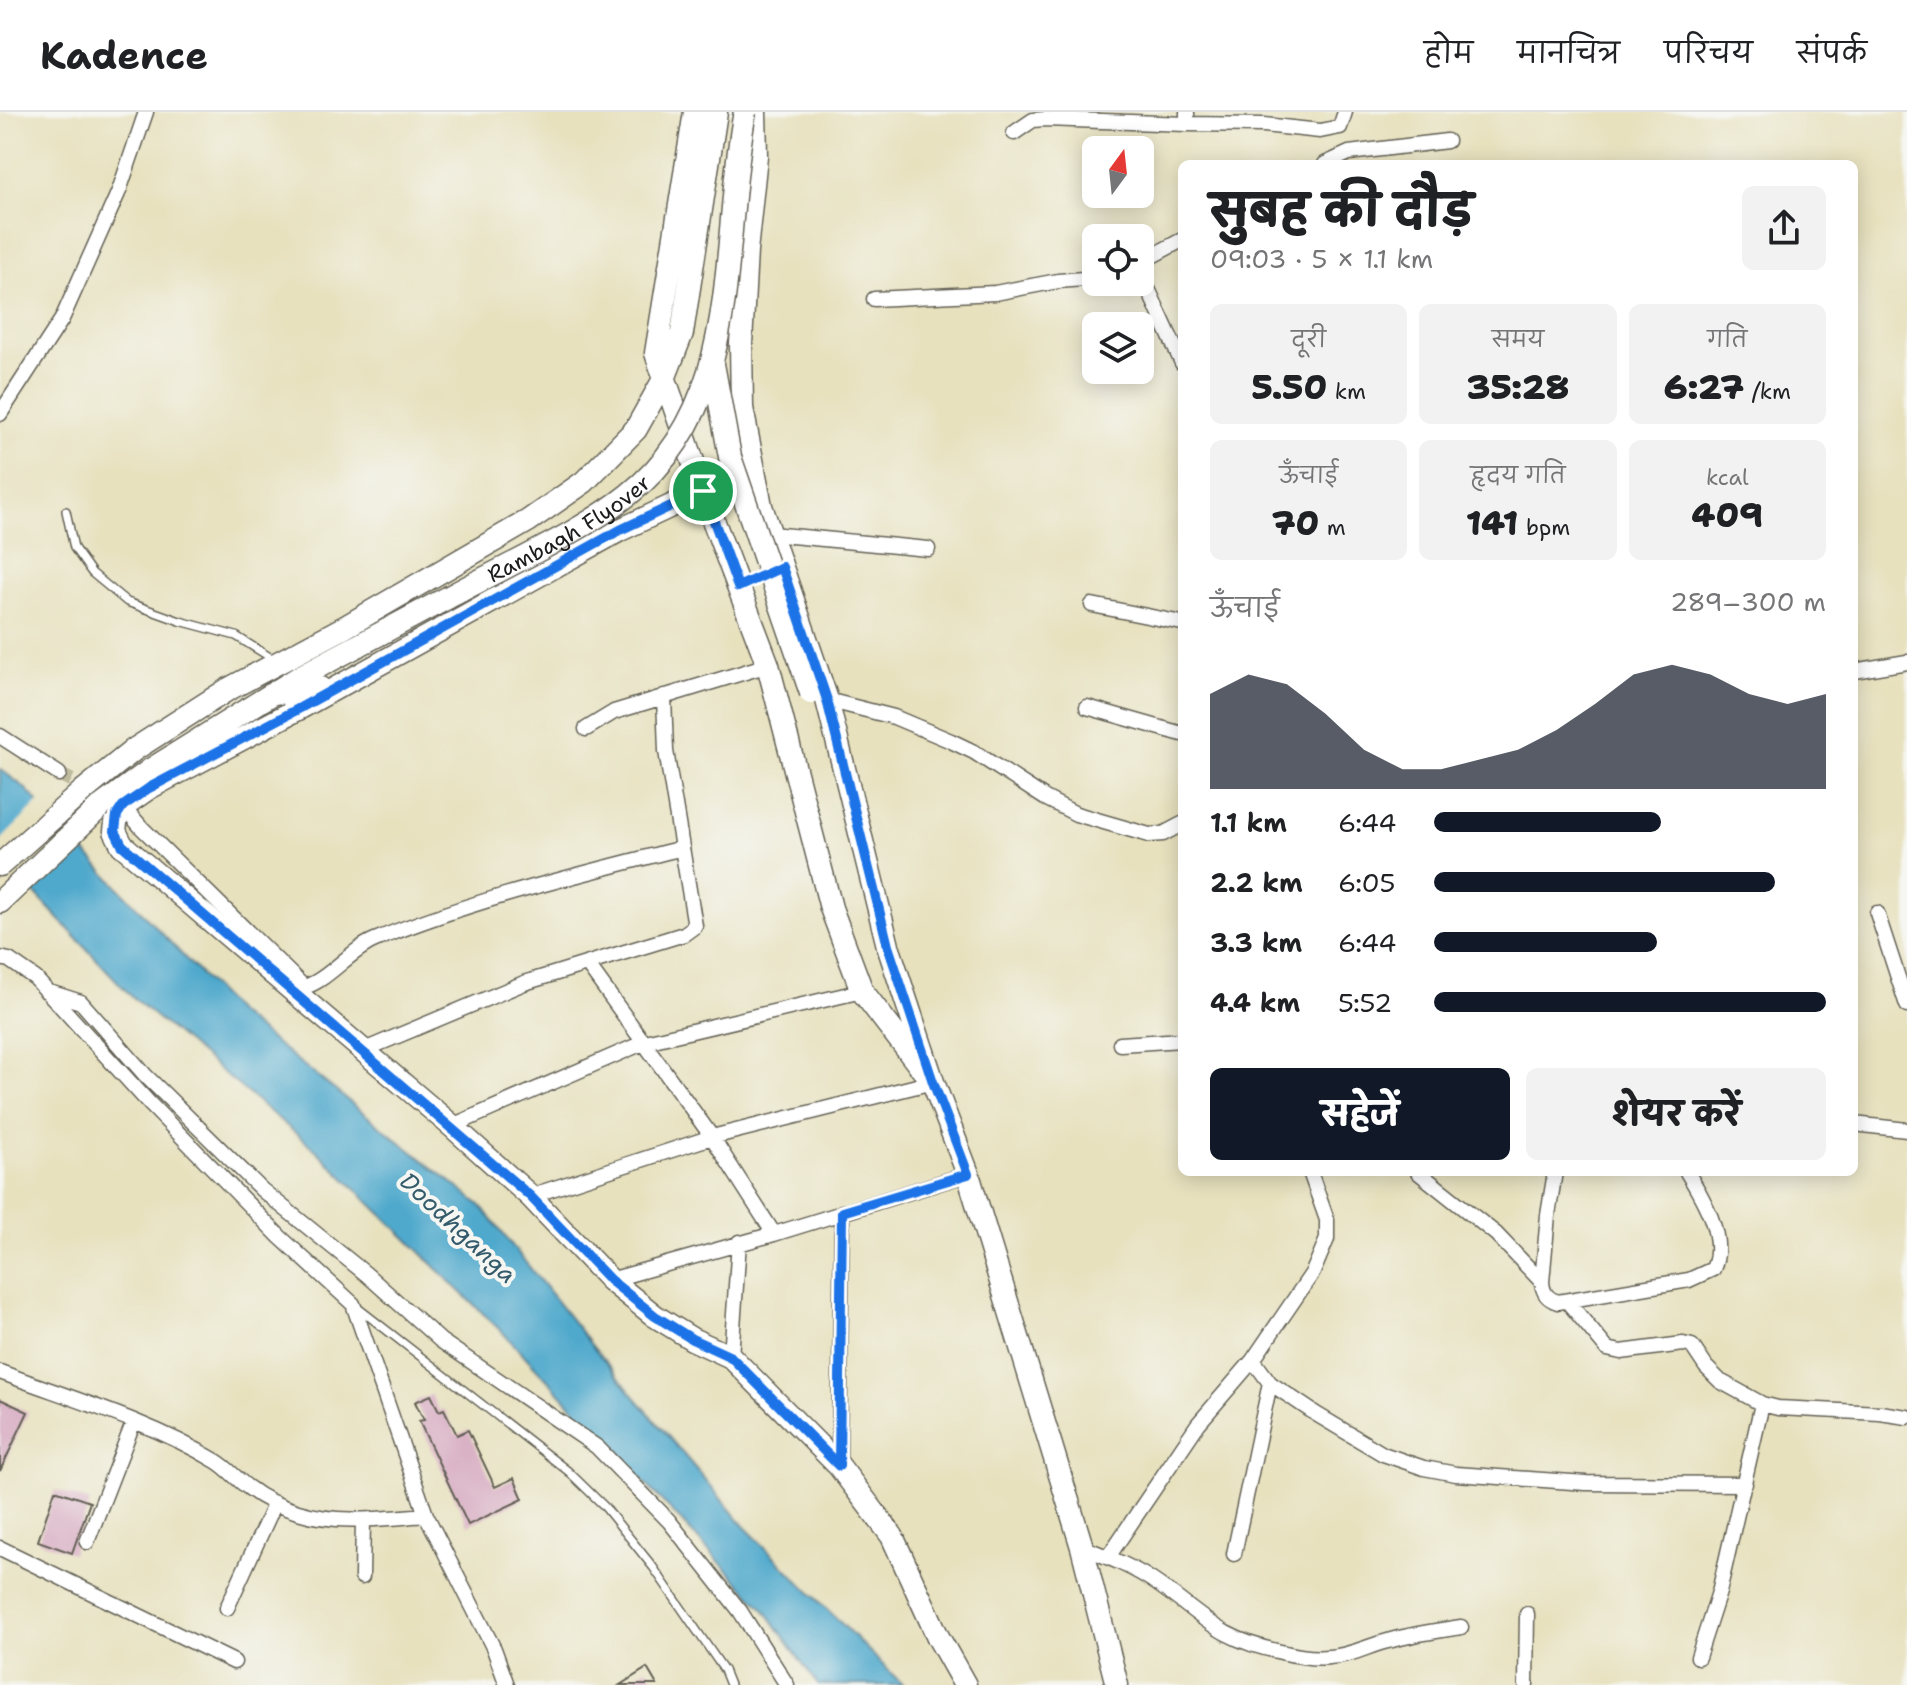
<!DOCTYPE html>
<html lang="hi">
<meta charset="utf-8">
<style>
:root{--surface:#fff;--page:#f2f2f2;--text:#202124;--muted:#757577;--line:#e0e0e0;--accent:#111827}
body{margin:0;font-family:"Shantell Sans","Playpen Sans Deva",sans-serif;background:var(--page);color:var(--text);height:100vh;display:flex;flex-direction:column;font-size:30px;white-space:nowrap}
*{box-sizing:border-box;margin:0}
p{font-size:26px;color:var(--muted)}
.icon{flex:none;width:44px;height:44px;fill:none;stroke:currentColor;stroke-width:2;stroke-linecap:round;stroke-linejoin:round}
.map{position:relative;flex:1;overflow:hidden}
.side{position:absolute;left:1178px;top:48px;width:680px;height:1016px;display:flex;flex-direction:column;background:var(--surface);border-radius:12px;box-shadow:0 4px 20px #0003}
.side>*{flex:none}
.needle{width:52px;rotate:15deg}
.buttons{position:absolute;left:1082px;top:24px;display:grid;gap:16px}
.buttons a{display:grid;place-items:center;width:72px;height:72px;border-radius:12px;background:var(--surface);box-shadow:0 4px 20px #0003;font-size:40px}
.pin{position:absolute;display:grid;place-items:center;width:68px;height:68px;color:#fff;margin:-34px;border:4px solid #fff;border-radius:50%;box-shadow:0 2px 8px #0007}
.round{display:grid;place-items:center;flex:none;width:84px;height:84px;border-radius:12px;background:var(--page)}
.overview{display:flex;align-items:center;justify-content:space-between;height:136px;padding:0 32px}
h1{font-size:44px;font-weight:800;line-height:60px}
.stats{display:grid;grid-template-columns:repeat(3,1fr);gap:12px;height:136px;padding:8px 32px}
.stats div{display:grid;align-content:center;border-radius:12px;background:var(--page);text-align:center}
.stats b{font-size:34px;font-weight:800}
.stats small{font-size:22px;font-weight:400}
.stats p{font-size:22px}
.chart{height:224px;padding:16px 32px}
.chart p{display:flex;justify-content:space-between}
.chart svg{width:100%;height:144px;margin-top:8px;fill:var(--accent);opacity:.7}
.cta{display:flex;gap:16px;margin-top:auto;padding:16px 32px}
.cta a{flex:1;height:92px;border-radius:12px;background:var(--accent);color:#fff;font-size:32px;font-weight:800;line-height:92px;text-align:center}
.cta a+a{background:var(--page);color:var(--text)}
ul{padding:0 32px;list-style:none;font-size:26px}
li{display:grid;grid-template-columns:128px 96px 1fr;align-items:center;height:60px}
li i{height:20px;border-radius:10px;background:var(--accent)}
header{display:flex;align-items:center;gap:48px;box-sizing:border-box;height:112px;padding:0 40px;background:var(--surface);border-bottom:2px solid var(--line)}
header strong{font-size:38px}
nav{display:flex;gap:44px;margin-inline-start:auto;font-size:28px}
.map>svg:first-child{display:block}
.water{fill:#4fa9cc;stroke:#366274;stroke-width:2}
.pier{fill:#e7e1be}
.building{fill:#d6a9c0}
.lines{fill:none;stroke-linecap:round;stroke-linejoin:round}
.street-tunnel{stroke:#beba9e;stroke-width:14;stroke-dasharray:14 7;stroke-linecap:butt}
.lane-casing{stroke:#636155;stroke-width:10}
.street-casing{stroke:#636155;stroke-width:17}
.primary-casing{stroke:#636155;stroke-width:25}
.lane{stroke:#fff;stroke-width:7}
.street{stroke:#fff;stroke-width:14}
.primary{stroke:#fff;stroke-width:22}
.primary-bridge-casing{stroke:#636155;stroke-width:25;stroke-linecap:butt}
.primary-bridge{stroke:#fff;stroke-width:22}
.route-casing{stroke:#fff;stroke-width:16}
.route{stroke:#1a73e8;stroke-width:10}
.labels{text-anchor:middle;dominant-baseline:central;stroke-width:8;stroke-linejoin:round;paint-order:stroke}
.street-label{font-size:22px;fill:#1c1c1c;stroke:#f6f6f2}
.water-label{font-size:24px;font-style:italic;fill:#335b6b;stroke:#f6f6f2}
</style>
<header>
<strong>Kadence</strong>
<nav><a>होम</a><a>मानचित्र</a><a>परिचय</a><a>संपर्क</a></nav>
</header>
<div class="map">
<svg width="1907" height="1573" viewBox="0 0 1907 1573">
<rect width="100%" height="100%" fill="#f6f6f2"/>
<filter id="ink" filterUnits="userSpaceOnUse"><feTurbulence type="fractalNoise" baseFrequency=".0125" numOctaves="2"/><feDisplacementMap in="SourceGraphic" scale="16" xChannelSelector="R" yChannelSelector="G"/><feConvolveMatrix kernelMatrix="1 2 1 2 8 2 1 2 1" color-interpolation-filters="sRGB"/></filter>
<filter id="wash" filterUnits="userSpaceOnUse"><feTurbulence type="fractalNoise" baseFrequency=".006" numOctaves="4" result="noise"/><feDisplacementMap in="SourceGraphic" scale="32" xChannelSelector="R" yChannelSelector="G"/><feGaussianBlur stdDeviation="1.8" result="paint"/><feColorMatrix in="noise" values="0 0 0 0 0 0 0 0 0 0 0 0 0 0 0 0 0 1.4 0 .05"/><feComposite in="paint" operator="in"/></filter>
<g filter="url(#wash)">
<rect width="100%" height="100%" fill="#e7e1be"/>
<path class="water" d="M 0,657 L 24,675 L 236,900 L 480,1093 L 597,1240 L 744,1414 L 903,1573 L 818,1573 L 764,1497 L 504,1222 L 317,1039 L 132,885 L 0,744 Z"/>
<path class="pier" d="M 42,687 L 78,726 L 26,778 L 0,750 L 0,729 Z"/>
<g id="blocks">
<path class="building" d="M 431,1283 L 439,1299 L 444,1297 L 457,1323 L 468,1318 L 495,1375 L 514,1366 L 523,1387 L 468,1413 L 419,1309 L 424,1308 L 415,1290 Z
M 0,1287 L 28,1300 L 0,1359 Z
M 55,1378 L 90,1390 L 72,1441 L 38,1429 Z
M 647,1556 L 657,1573 L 620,1573 Z"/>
</g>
</g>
<g filter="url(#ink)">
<use href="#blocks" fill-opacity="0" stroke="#636155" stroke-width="2"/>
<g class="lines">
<path class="street-tunnel" d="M 59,662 L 113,690"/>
<g class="lane-casing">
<path id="lane" d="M 66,399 L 74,436 L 92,461 L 127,490 L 180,509 L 236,524 L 273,547
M 358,1196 L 568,1359 L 604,1394 L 653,1455 L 724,1558 L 730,1573"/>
</g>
<g class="street-casing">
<path id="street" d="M 1187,0 L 1187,12 L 1264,13 L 1320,19 L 1340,15 L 1345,0
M 1014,21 L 1033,8 L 1045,7 L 1187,12
M 1325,52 L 1349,41 L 1447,29
M 1182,128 L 1150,145 L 1142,156 L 1144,168 L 1182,251
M 874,187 L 995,181 L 1058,169 L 1096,166
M 0,302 L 62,207 L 119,79 L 146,0
M 771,422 L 928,437
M 1092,493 L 1182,511
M 1854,559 L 1907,550
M 827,588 L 894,605 L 951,629 L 974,640 L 1045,686 L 1076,702 L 1149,723 L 1163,722 L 1182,712
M 1087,595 L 1182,622
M 586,617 L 614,600 L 768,553
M 0,624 L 59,662
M 115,691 L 123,694 L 141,715 L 304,875 C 326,870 350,838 375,828 C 474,787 579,763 682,736
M 1877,801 L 1907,893
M 0,846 L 9,848 L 35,866 L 149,991 L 280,1125 L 353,1192 L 426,1403 L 494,1537 L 507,1573
M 587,852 L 712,1025 L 774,1122
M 46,879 L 81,890 L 146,964 L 262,1078 L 366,1162 L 441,1229 L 597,1335 L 669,1409 L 740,1499 L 787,1573
M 1120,932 L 1182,928
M 364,938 L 524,871 L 684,822 L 695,814 L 666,639 L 664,584
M 1854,1012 L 1907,1018
M 452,1014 L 645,930 L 862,879
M 1418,1060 L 1496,1122 L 1542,1170
M 1555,1060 L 1548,1103 L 1542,1170 C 1543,1182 1548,1187 1558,1190 L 1689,1168 L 1713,1157 C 1727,1126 1703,1086 1687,1060
M 530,1084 L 712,1025 L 933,970
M 610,1168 L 774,1122 L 968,1062
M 1568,1190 L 1607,1237 L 1621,1240 L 1683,1232 L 1692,1234 L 1706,1255 L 1720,1269 L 1762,1292 L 1778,1296 L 1880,1301 L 1907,1305
M 731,1245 L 739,1130
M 1253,1248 L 1270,1271 L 1316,1302 L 1383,1342 L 1424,1356 L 1456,1362 L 1586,1371 L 1745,1372
M 0,1260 C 72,1287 149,1309 216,1349 C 228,1356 237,1368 249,1376 C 263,1387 281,1395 298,1400 C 340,1413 384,1406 426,1403
M 839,1354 L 842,1100
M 87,1430 L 134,1309
M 1082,1435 C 1108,1445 1136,1456 1159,1473 C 1207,1507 1219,1527 1281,1540 C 1297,1544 1312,1547 1329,1545 C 1351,1544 1367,1534 1388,1529 C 1412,1522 1437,1519 1461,1515
M 0,1436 L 234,1550
M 1234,1442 L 1270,1271
M 1108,1445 L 1198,1312 L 1253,1248 L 1313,1160 L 1327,1127 L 1327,1108 L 1310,1060
M 362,1465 L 363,1408
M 227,1496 L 275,1391
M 1698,1545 L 1719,1480 L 1762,1292
M 1526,1573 L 1527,1502"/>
</g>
<g class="primary-casing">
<path id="primary" d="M 695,0 L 656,241 L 712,405 L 768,553 L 831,796 L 862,879 L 922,957
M 755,0 L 756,44 L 746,139 L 741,232 L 742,296 L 761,394 L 827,588 L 888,834 L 933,970 L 968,1062 L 1082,1435 L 1117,1573
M 703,379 L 620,418 L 300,596 L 149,676 L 123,694 L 117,703 L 115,719 L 122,733 L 452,1014 L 530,1084 L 610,1168 L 655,1204 L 692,1227 L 731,1245 L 839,1354 L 892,1424 L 938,1525 L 965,1573
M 275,580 L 307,583 L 320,576
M 135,637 L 227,578 L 345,515 L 528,409 L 584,370 L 636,317 L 664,267 L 682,221 L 716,0
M 150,658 L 301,564 L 449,485
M 0,753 L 83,679
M 0,790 L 100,695"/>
</g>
<use href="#lane" class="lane"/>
<use href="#street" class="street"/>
<use href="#primary" class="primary"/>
<g class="primary-bridge-casing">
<g id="primary-bridge">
<path d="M 713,252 L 730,345 L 811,581"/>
<path id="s1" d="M 449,485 C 505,454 579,422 628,383 C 746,290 719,132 745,0"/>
<path d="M 83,679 L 135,637"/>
<path d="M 100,695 L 150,658"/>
</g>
</g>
<use href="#primary-bridge" class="primary-bridge"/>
</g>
</g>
<g class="lines" filter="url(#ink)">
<g class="route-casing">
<path id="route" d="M 703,379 L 738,475 L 782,455 L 827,588 L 888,834 L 933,970 L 968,1062 L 842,1100 L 839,1354 L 731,1245 L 692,1227 L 655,1204 L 610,1168 L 530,1084 L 122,733 L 115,719 L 117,703 L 123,694 L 149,676 L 300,596 L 620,418 Z"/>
</g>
<use href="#route" class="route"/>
</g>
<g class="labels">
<g class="street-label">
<text stroke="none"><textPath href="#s1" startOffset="138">Rambagh Flyover</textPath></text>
</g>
<g class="water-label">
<text transform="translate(458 1116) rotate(43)">Doodhganga</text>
</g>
</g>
</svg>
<div class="buttons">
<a><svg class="needle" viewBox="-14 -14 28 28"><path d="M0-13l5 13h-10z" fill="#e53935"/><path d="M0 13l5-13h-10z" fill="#757577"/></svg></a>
<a><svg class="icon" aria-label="locate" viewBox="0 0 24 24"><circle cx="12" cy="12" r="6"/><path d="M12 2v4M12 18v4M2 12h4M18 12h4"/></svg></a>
<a><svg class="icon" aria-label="layers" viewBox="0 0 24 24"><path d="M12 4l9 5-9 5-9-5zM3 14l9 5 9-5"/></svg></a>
</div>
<div class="pin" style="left:703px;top:379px;background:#1e9e55"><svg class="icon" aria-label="arrive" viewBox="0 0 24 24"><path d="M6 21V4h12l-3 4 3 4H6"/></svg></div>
<section class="side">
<div class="overview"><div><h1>सुबह की दौड़</h1><p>09:03 · 5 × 1.1 km</p></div><a class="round"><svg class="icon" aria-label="share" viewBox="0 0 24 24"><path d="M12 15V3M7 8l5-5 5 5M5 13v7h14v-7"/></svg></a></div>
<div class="stats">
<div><p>दूरी</p><b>5.50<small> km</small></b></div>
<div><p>समय</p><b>35:28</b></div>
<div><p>गति</p><b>6:27<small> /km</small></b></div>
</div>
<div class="stats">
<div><p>ऊँचाई</p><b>70<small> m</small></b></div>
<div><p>हृदय गति</p><b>141<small> bpm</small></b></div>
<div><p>kcal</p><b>409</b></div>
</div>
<div class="chart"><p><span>ऊँचाई</span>289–300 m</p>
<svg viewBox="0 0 160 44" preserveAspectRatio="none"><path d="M0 44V15L10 9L20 12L30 21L40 32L50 38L60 38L70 35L80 32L90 26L100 18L110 9L120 6L130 9L140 15L150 18L160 15V44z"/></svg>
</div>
<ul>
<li><b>1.1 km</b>6:44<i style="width:58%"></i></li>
<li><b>2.2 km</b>6:05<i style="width:87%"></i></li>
<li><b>3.3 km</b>6:44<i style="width:57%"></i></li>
<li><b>4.4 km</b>5:52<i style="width:100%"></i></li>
</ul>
<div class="cta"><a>सहेजें</a><a>शेयर करें</a></div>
</section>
</div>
